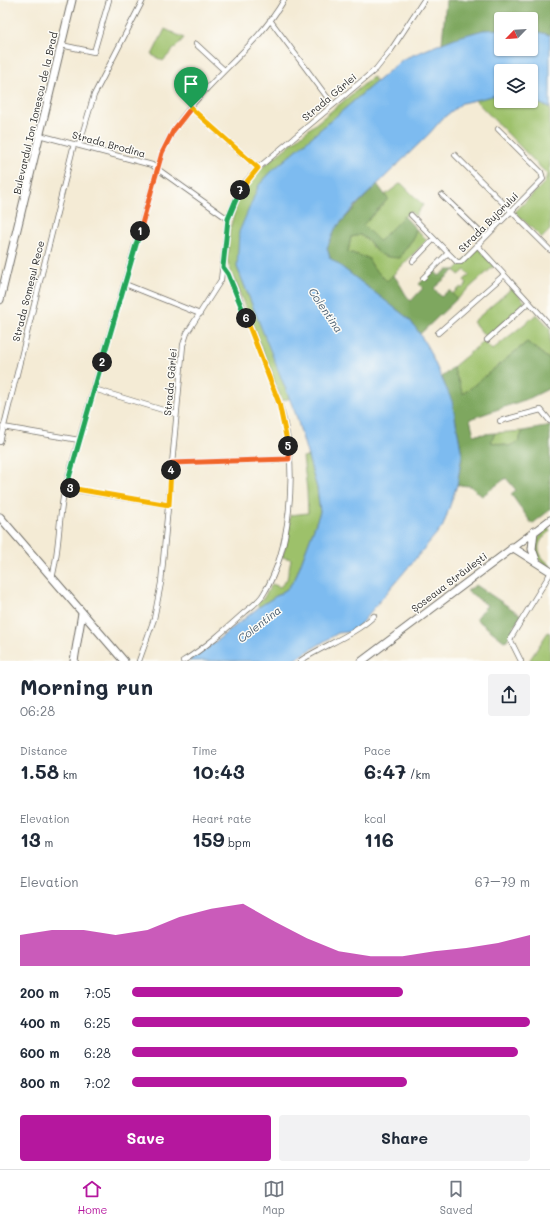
<!DOCTYPE html>
<meta charset="utf-8">
<style>
:root{--surface:#fff;--page:#f2f2f3;--text:#1f2937;--muted:#747a83;--line:#e0e1e3;--accent:#b5179e}
body{margin:0;font-family:Mali,sans-serif;background:var(--page);color:var(--text);height:100vh;display:flex;flex-direction:column;font-size:15px;white-space:nowrap}
*{box-sizing:border-box;margin:0}
p{font-size:13px;color:var(--muted)}
.icon{flex:none;width:22px;height:22px;fill:none;stroke:currentColor;stroke-width:2;stroke-linecap:round;stroke-linejoin:round}
.map{position:relative;height:661px;overflow:hidden}
.details{display:flex;flex-direction:column;background:var(--surface);flex:1}
.details>*{flex:none}
.needle{width:26px;rotate:245deg}
.tools{position:absolute;left:494px;top:12px;display:grid;gap:8px}
.tools a{display:grid;place-items:center;width:44px;height:44px;border-radius:4px;background:var(--surface);box-shadow:0 1px 3px #0004;font-size:20px}
.pin{position:absolute;display:grid;place-items:center;width:34px;height:34px;color:#fff;margin:-41px -17px;border-radius:50% 50% 50% 0;rotate:-45deg;box-shadow:0 0 4px #0007}
.pin .icon{rotate:45deg}
.km{position:absolute;width:20px;height:20px;margin:-10px;border-radius:50%;background:#222;color:#fff;font-size:11px;line-height:20px;text-align:center}
.round{display:grid;place-items:center;flex:none;width:42px;height:42px;border-radius:4px;background:var(--page)}
.summary{display:flex;align-items:center;justify-content:space-between;height:68px;padding:0 20px}
h1{font-size:22px;font-weight:800;line-height:30px}
.stats{display:grid;grid-template-columns:repeat(3,1fr);gap:6px;height:68px;padding:4px 20px}
.stats div{display:grid;align-content:center}
.stats b{font-size:20px;font-weight:800}
.stats small{font-size:11px;font-weight:400}
.stats p{font-size:11px}
.chart{height:112px;padding:8px 20px}
.chart p{display:flex;justify-content:space-between}
.chart svg{width:100%;height:72px;margin-top:4px;fill:var(--accent);opacity:.7}
.action{display:flex;gap:8px;margin-top:auto;padding:8px 20px}
.action a{flex:1;height:46px;border-radius:4px;background:var(--accent);color:#fff;font-size:16px;font-weight:800;line-height:46px;text-align:center}
.action a+a{background:var(--page);color:var(--text)}
ul{padding:0 20px;list-style:none;font-size:13px}
li{display:grid;grid-template-columns:64px 48px 1fr;align-items:center;height:30px}
li i{height:10px;border-radius:5px;background:var(--accent)}
.tabs{display:flex;justify-content:space-around;align-items:center;height:56px;border-top:1px solid var(--line);background:var(--surface);font-size:11px;color:var(--muted)}
.tabs a{display:grid;justify-items:center;gap:2px}
.tabs .selected{color:var(--accent)}
.map>svg:first-child{display:block}
.green{fill:#9dc16b;stroke:#64764b}
.forest{fill:#7ea75f;stroke:#546945}
.water{fill:#7dbbf0;stroke:#54738e}
.lines{fill:none;stroke-linecap:round;stroke-linejoin:round}
.street-casing{stroke:#716e66;stroke-width:6}
.secondary-casing{stroke:#716e66;stroke-width:9}
.street{stroke:#fff;stroke-width:4.5}
.secondary{stroke:#fff;stroke-width:7}
.split-1-casing{stroke:#fff;stroke-width:8}
.split-2-casing{stroke:#fff;stroke-width:8}
.split-3-casing{stroke:#fff;stroke-width:8}
.split-4-casing{stroke:#fff;stroke-width:8}
.split-5-casing{stroke:#fff;stroke-width:8}
.split-6-casing{stroke:#fff;stroke-width:8}
.split-7-casing{stroke:#fff;stroke-width:8}
.split-8-casing{stroke:#fff;stroke-width:8}
.split-1{stroke:#f0652b;stroke-width:5}
.split-2{stroke:#22a559;stroke-width:5}
.split-3{stroke:#22a559;stroke-width:5}
.split-4{stroke:#f5b400;stroke-width:5}
.split-5{stroke:#f0652b;stroke-width:5}
.split-6{stroke:#f5b400;stroke-width:5}
.split-7{stroke:#22a559;stroke-width:5}
.split-8{stroke:#f5b400;stroke-width:5}
.labels{text-anchor:middle;dominant-baseline:central;stroke-width:3;stroke-linejoin:round;paint-order:stroke}
.street-label{font-size:10px;fill:#2b2b2b;stroke:#fdfcf7}
.water-label{font-size:11px;font-style:italic;fill:#485d70;stroke:#fdfcf7}
</style>
<div class="map">
<svg width="550" height="661" viewBox="0 0 550 661">
<rect width="100%" height="100%" fill="#fdfcf7"/>
<filter id="ink" filterUnits="userSpaceOnUse"><feTurbulence type="fractalNoise" baseFrequency=".025" numOctaves="2"/><feDisplacementMap in="SourceGraphic" scale="8" xChannelSelector="R" yChannelSelector="G"/><feConvolveMatrix kernelMatrix="1 2 1 2 8 2 1 2 1" color-interpolation-filters="sRGB"/></filter>
<filter id="wash" filterUnits="userSpaceOnUse"><feTurbulence type="fractalNoise" baseFrequency=".012" numOctaves="4" result="noise"/><feDisplacementMap in="SourceGraphic" scale="16" xChannelSelector="R" yChannelSelector="G"/><feGaussianBlur stdDeviation="0.9" result="paint"/><feColorMatrix in="noise" values="0 0 0 0 0 0 0 0 0 0 0 0 0 0 0 0 0 1.4 0 .05"/><feComposite in="paint" operator="in"/></filter>
<g filter="url(#wash)">
<rect width="100%" height="100%" fill="#f4ebd5"/>
<path class="green" d="M 165,29 L 184,38 L 163,61 L 152,55 Z
M 373,77 L 376,82 L 273,170 L 259,185 L 237,267 L 290,398 L 282,401 L 227,261 L 230,229 L 238,197 L 259,170 Z
M 501,94 L 501,101 L 531,100 L 550,108 L 550,230 L 542,238 L 515,212 L 545,182 L 547,174 L 474,99 Z
M 401,183 L 423,205 L 415,216 L 410,211 L 379,241 L 363,225 L 388,199 L 385,195 Z
M 416,229 L 427,240 L 387,281 L 373,267 L 368,258 L 348,252 L 351,237 L 360,235 L 369,239 L 372,247 L 400,258 L 403,252 L 413,239 Z
M 478,248 L 494,266 L 457,299 L 452,294 L 461,287 L 462,289 L 467,284 L 464,280 L 470,275 L 465,270 L 459,275 L 455,270 Z
M 512,288 L 525,302 L 487,338 L 473,322 Z
M 537,314 L 550,328 L 550,360 L 527,342 L 463,394 L 453,367 L 484,341 L 492,350 Z
M 523,431 L 518,442 L 509,446 L 491,442 L 495,433 Z
M 308,456 L 317,488 L 320,512 L 295,579 L 287,589 L 259,607 L 257,603 L 263,599 L 272,584 L 280,587 L 287,579 L 291,559 L 282,557 L 288,538 L 290,515 L 308,513 L 307,490 L 303,457 Z
M 547,529 L 549,529 L 550,531 C 535,543 535,553 550,565 L 550,567 L 539,560 C 534,544 534,540 547,529 Z
M 548,632 L 550,633 L 550,661 L 529,661 Z"/>
<path class="forest" d="M 446,0 L 550,0 L 550,35 L 531,30 L 531,19 L 501,19 L 501,29 L 483,30 L 442,43 Z
M 377,184 L 388,199 L 363,225 L 379,241 L 404,216 L 416,229 L 413,239 L 403,252 L 400,258 C 368,257 380,245 360,235 L 351,237 L 348,252 L 368,258 L 373,267 L 387,281 L 393,275 C 401,283 403,293 411,301 L 423,288 L 419,284 L 434,270 L 439,276 L 447,270 L 455,270 L 434,288 L 441,297 L 449,290 L 457,299 L 420,334 L 409,319 L 330,258 L 327,248 L 335,229 Z
M 527,342 L 550,360 L 550,388 L 530,398 L 470,419 L 474,435 L 495,433 L 491,442 L 509,446 L 518,442 L 523,431 L 550,426 L 550,510 L 532,524 L 511,494 L 516,490 L 506,478 L 482,496 L 470,486 L 457,485 L 462,455 L 455,417 L 442,377 L 453,367 L 463,394 Z
M 476,585 L 521,615 L 507,640 L 504,641 L 476,619 L 487,605 L 467,591 Z"/>
<path class="water" d="M 501,29 L 501,49 L 531,49 L 531,30 L 550,35 L 550,108 L 531,100 L 531,71 L 501,71 L 501,94 L 462,103 L 442,119 L 429,134 L 355,206 L 335,229 L 327,248 L 330,258 L 409,319 L 420,334 L 429,350 L 452,401 L 462,455 L 457,485 L 443,526 L 357,628 L 348,632 L 338,633 L 292,661 L 188,661 L 210,646 L 259,607 L 287,589 L 295,579 L 320,512 L 317,488 L 296,415 L 237,267 L 239,232 L 259,185 L 273,170 L 403,59 L 455,38 L 483,30 Z"/>
</g>
<g filter="url(#ink)">
<g class="lines">
<g class="street-casing">
<path id="street" d="M 270,20 L 333,105
M 196,44 L 224,70
M 61,45 L 94,52 L 109,0
M 191,108 L 258,168
M 39,135 L 152,165 L 228,219
M 79,145 L 94,95 L 143,0
M 455,155 L 550,250
M 442,195 L 485,237
M 411,215 L 457,262 L 461,262 L 543,179 L 541,172 L 498,129
M 477,245 L 550,325
M 413,261 L 434,239
M 423,278 L 448,253
M 125,284 L 200,314
M 438,333 L 504,275
M 487,340 L 529,302
M 94,389 L 176,414
M 500,421 L 541,410 L 550,421
M 3,427 L 79,440
M 0,442 L 74,144
M 172,463 L 289,459
M 65,488 L 169,505
M 52,578 C 60,548 58,518 65,488 L 162,153 C 187,92 252,56 284,0
M 139,661 L 154,619 L 161,583 L 183,345 L 187,333 L 221,280 L 228,219 L 241,187 L 258,168 L 376,69 L 391,50 L 424,0
M 183,661 C 205,648 225,630 245,612 C 251,607 260,601 264,593 C 291,550 296,473 285,425 C 279,398 268,373 258,347 C 249,326 236,283 223,267
M 300,661 C 324,645 353,636 374,616
M 521,661 L 510,639 L 550,574"/>
</g>
<g class="secondary-casing">
<path id="secondary" d="M 0,300 L 72,0
M 0,517 L 124,661
M 534,531 L 532,549 L 536,560
M 512,547 L 550,571
M 74,661 L 82,613
M 362,661 L 550,520"/>
</g>
<use href="#street" class="street"/>
<use href="#secondary" class="secondary"/>
</g>
</g>
<g class="lines" filter="url(#ink)">
<g class="split-1-casing">
<path id="split-1" d="M 140,231 L 162,153 L 173,131 L 191,108"/>
</g>
<g class="split-2-casing">
<path id="split-2" d="M 102,362 L 140,231"/>
</g>
<g class="split-3-casing">
<path id="split-3" d="M 70,488 L 66,488 L 102,362"/>
</g>
<g class="split-4-casing">
<path id="split-4" d="M 70,488 L 169,505 L 171,470"/>
</g>
<g class="split-5-casing">
<path id="split-5" d="M 171,470 L 172,463 L 289,459 L 288,446"/>
</g>
<g class="split-6-casing">
<path id="split-6" d="M 246,318 L 279,403 L 288,446"/>
</g>
<g class="split-7-casing">
<path id="split-7" d="M 240,190 L 228,219 L 223,267 L 228,274 L 246,318"/>
</g>
<g class="split-8-casing">
<path id="split-8" d="M 191,108 L 258,168 L 240,190"/>
</g>
<use href="#split-1" class="split-1"/>
<use href="#split-2" class="split-2"/>
<use href="#split-3" class="split-3"/>
<use href="#split-4" class="split-4"/>
<use href="#split-5" class="split-5"/>
<use href="#split-6" class="split-6"/>
<use href="#split-7" class="split-7"/>
<use href="#split-8" class="split-8"/>
</g>
<g class="labels">
<g class="street-label">
<text transform="translate(329 97) rotate(-40)">Strada Gârlei</text>
<text transform="translate(35 113) rotate(-77)">Bulevardul Ion Ionescu de la Brad</text>
<text transform="translate(109 144) rotate(15)">Strada Brodina</text>
<text transform="translate(488 222) rotate(-45)">Strada Bujorului</text>
<text transform="translate(28 291) rotate(-76)">Strada Someșul Rece</text>
<text transform="translate(170 382) rotate(-85)">Strada Gârlei</text>
<text transform="translate(449 582) rotate(-37)">Șoseaua Străulești</text>
</g>
<g class="water-label">
<text transform="translate(326 310) rotate(56)">Colentina</text>
<text transform="translate(259 624) rotate(-38)">Colentina</text>
</g>
</g>
</svg>
<div class="tools">
<a><svg class="needle" viewBox="-14 -14 28 28"><path d="M0-13l5 13h-10z" fill="#e53935"/><path d="M0 13l5-13h-10z" fill="#747a83"/></svg></a>
<a><svg class="icon" aria-label="layers" viewBox="0 0 24 24"><path d="M12 4l9 5-9 5-9-5zM3 14l9 5 9-5"/></svg></a>
</div>
<div class="pin" style="left:191px;top:108px;background:#1e9e55"><svg class="icon" aria-label="arrive" viewBox="0 0 24 24"><path d="M6 21V4h12l-3 4 3 4H6"/></svg></div>
<b class="km" style="left:140px;top:231px">1</b>
<b class="km" style="left:102px;top:362px">2</b>
<b class="km" style="left:70px;top:488px">3</b>
<b class="km" style="left:171px;top:470px">4</b>
<b class="km" style="left:288px;top:446px">5</b>
<b class="km" style="left:246px;top:318px">6</b>
<b class="km" style="left:240px;top:190px">7</b>
</div>
<section class="details">
<div class="summary"><div><h1>Morning run</h1><p>06:28</p></div><a class="round"><svg class="icon" aria-label="share" viewBox="0 0 24 24"><path d="M12 15V3M7 8l5-5 5 5M5 13v7h14v-7"/></svg></a></div>
<div class="stats">
<div><p>Distance</p><b>1.58<small> km</small></b></div>
<div><p>Time</p><b>10:43</b></div>
<div><p>Pace</p><b>6:47<small> /km</small></b></div>
</div>
<div class="stats">
<div><p>Elevation</p><b>13<small> m</small></b></div>
<div><p>Heart rate</p><b>159<small> bpm</small></b></div>
<div><p>kcal</p><b>116</b></div>
</div>
<div class="chart"><p><span>Elevation</span>67–79 m</p>
<svg viewBox="0 0 160 44" preserveAspectRatio="none"><path d="M0 44V25L10 22L20 22L30 25L40 22L50 14L60 9L70 6L80 17L90 27L100 35L110 38L120 38L130 35L140 33L150 30L160 25V44z"/></svg>
</div>
<ul>
<li><b>200 m</b>7:05<i style="width:68%"></i></li>
<li><b>400 m</b>6:25<i style="width:100%"></i></li>
<li><b>600 m</b>6:28<i style="width:97%"></i></li>
<li><b>800 m</b>7:02<i style="width:69%"></i></li>
</ul>
<div class="action"><a>Save</a><a>Share</a></div>
</section>
<nav class="tabs">
<a class="selected"><svg class="icon" aria-label="home" viewBox="0 0 24 24"><path d="M3 11l9-7 9 7M6 9v11h12V9"/></svg>Home</a>
<a><svg class="icon" aria-label="map" viewBox="0 0 24 24"><path d="M3 6l6-2 6 2 6-2v14l-6 2-6-2-6 2zM9 4v14M15 6v14"/></svg>Map</a>
<a><svg class="icon" aria-label="saved" viewBox="0 0 24 24"><path d="M7 4h10v16l-5-4-5 4z"/></svg>Saved</a>
</nav>
